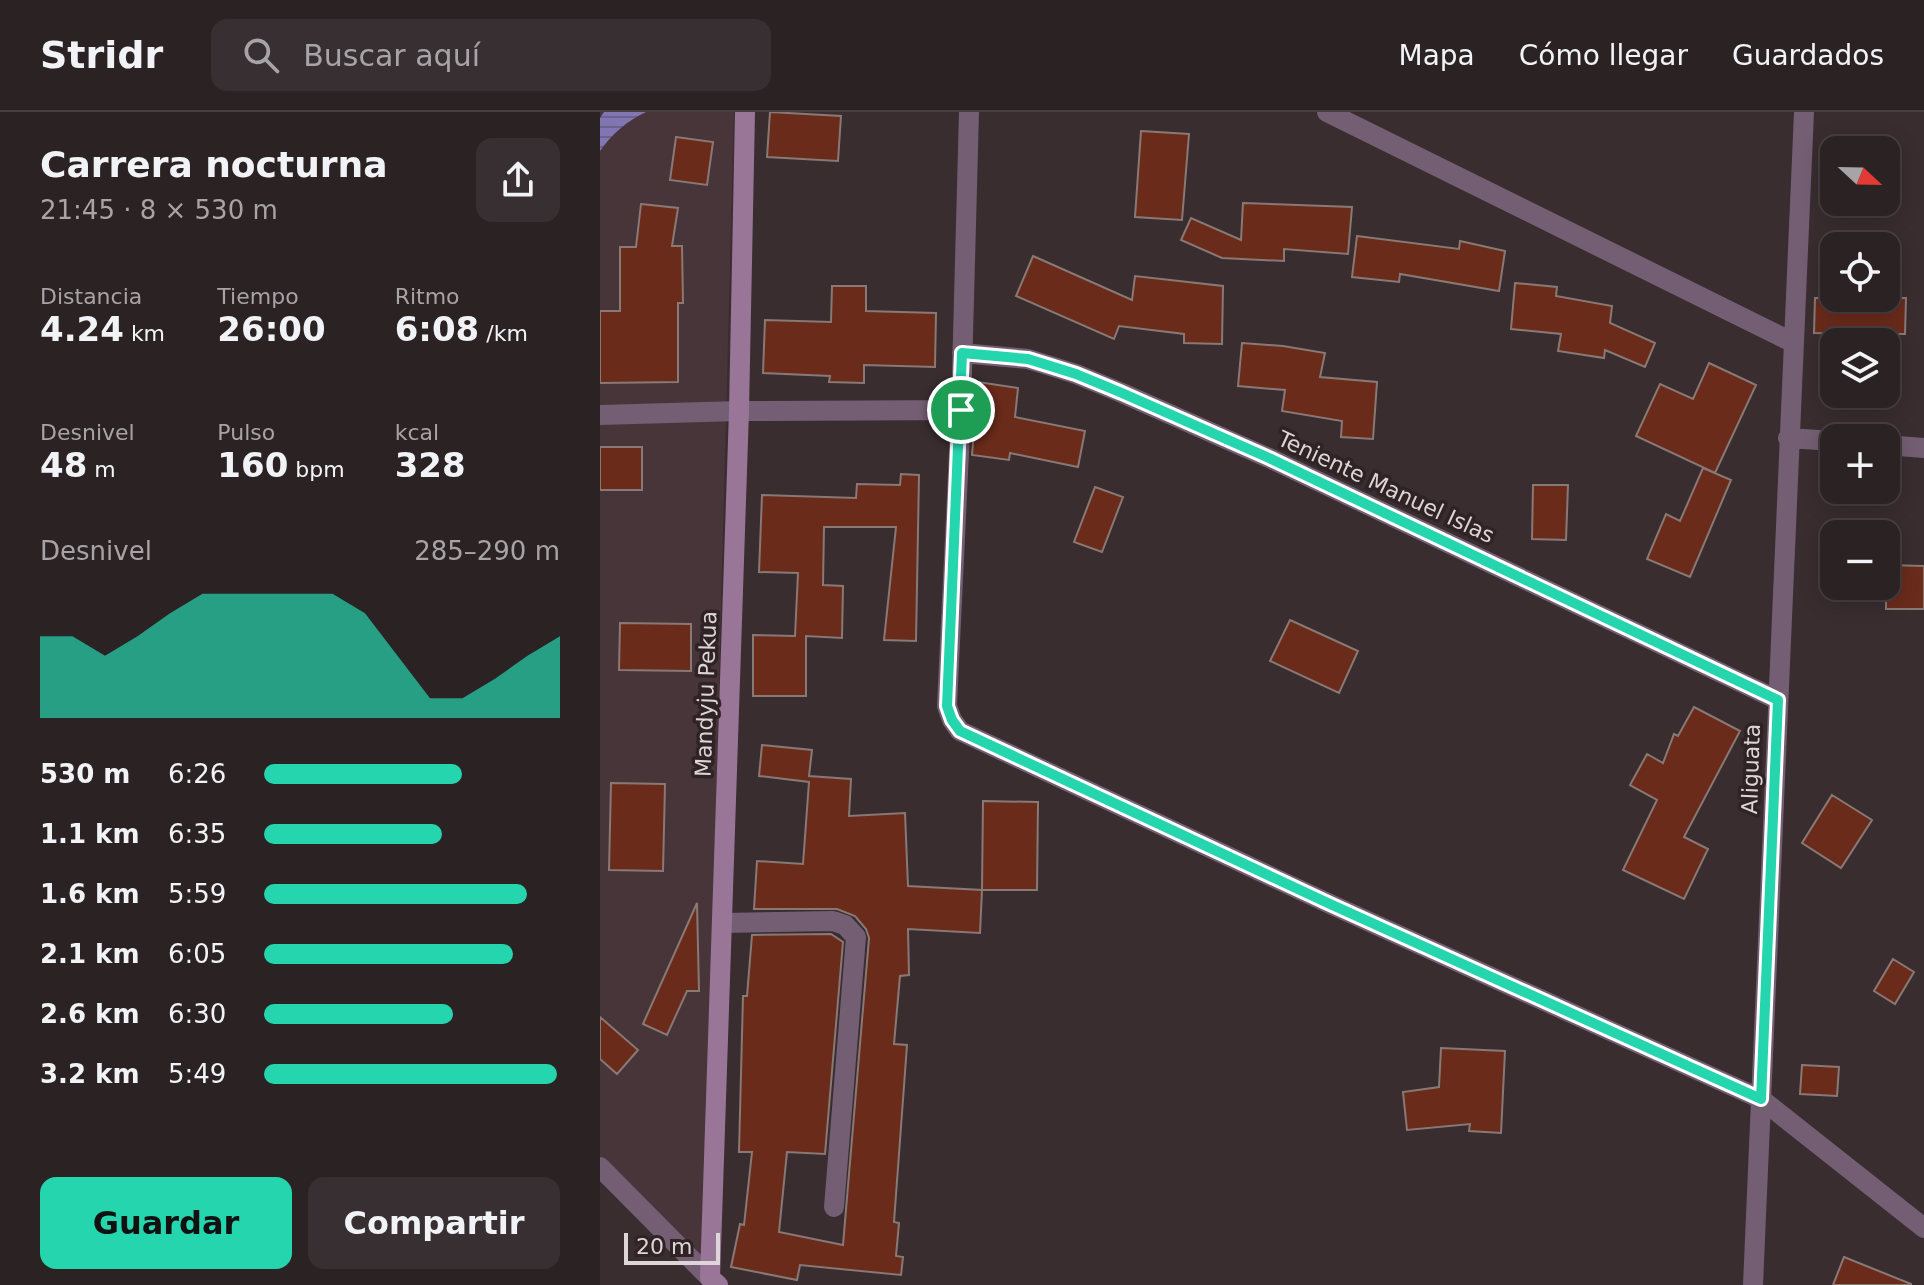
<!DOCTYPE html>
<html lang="es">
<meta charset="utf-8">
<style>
:root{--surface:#2b2224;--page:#372f31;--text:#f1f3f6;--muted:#a6a4a6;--line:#473f41;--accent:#24d5ae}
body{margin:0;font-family:"DejaVu Sans",sans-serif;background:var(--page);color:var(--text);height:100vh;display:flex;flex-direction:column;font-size:30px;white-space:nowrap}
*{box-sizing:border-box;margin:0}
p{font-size:26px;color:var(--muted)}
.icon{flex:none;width:44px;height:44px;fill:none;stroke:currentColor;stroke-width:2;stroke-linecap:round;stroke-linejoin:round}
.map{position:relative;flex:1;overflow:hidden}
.details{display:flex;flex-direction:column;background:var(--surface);width:600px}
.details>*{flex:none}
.needle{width:52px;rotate:112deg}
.tools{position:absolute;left:1220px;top:24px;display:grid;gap:16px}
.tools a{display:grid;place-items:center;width:80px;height:80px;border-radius:16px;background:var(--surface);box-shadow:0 4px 20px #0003,0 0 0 2px var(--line);font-size:40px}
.scale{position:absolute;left:24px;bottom:20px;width:96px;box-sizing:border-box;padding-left:8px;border:4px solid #ddd5d7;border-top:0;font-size:22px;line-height:28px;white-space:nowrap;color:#ddd5d7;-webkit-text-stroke:6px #2f2326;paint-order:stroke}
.pin{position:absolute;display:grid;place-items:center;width:68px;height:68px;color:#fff;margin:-34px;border:4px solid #fff;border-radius:50%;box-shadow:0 2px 8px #0007}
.round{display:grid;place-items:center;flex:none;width:84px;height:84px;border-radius:16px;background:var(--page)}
.head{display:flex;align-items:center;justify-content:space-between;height:136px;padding:0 40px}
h1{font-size:36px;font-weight:800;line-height:60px}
.stats{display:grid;grid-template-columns:repeat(3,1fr);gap:12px;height:136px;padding:8px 40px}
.stats div{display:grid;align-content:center}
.stats b{font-size:34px;font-weight:800}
.stats small{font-size:22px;font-weight:400}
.stats p{font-size:22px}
.chart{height:224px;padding:16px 40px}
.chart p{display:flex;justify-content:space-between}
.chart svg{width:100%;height:144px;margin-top:8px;fill:var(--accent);opacity:.7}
.action{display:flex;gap:16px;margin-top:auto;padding:16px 40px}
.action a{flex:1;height:92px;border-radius:16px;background:var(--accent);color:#111;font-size:32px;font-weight:800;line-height:92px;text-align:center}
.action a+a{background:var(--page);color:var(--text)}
ul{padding:0 40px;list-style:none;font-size:26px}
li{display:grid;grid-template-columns:128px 96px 1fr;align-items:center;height:60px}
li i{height:20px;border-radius:10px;background:var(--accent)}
header{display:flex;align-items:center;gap:48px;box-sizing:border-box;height:112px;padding:0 40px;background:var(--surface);border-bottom:2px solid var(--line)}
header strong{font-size:38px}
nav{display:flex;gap:44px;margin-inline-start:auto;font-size:28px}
.search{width:560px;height:72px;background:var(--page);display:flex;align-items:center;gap:20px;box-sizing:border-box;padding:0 28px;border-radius:16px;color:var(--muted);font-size:30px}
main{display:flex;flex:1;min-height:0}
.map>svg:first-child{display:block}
.built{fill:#48353a}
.water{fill:url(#water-rules)}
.building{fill:#6a2b1b;stroke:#887975;stroke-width:2}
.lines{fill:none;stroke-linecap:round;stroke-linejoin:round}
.street{stroke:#745e73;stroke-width:20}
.secondary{stroke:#997698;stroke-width:20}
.route-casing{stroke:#fff;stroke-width:16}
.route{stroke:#24d5ae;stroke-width:10}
.labels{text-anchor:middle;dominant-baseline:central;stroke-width:7;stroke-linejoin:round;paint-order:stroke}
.street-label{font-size:22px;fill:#ddd5d7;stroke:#2f2326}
</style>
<header>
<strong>Stridr</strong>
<div class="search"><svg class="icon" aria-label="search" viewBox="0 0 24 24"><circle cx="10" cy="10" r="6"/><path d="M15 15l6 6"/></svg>Buscar aquí</div>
<nav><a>Mapa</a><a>Cómo llegar</a><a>Guardados</a></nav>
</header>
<main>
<section class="details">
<div class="head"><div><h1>Carrera nocturna</h1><p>21:45 · 8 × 530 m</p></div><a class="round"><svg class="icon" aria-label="share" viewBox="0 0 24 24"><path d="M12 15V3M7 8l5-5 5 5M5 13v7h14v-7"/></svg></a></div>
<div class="stats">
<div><p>Distancia</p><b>4.24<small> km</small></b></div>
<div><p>Tiempo</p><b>26:00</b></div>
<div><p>Ritmo</p><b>6:08<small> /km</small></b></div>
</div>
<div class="stats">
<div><p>Desnivel</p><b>48<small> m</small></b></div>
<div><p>Pulso</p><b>160<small> bpm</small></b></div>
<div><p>kcal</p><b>328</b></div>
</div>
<div class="chart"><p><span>Desnivel</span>285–290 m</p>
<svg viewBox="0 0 160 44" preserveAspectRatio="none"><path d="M0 44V19L10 19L20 25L30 19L40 12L50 6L60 6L70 6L80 6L90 6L100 12L110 25L120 38L130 38L140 32L150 25L160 19V44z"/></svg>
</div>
<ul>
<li><b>530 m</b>6:26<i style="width:67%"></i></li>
<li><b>1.1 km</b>6:35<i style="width:60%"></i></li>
<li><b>1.6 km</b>5:59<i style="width:89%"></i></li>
<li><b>2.1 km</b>6:05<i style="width:84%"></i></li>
<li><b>2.6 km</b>6:30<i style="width:64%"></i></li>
<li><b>3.2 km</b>5:49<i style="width:99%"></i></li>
</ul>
<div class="action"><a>Guardar</a><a>Compartir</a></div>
</section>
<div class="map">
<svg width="1324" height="1173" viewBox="0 0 1324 1173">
<defs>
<pattern id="water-rules" width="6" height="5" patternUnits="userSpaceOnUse" patternTransform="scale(2)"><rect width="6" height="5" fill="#8275b4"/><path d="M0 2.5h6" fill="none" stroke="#6c628b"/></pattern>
</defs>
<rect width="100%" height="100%" fill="#392d30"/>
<path class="built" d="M 0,0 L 134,0 L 104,1145 L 0,1045 Z"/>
<path class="water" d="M 4,0 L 46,0 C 27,9 12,22 0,39 L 0,6 Z"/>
<path class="building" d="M 170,0 L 241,4 L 238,49 L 167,45 Z
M 541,19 L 589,22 L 582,108 L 535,105 Z
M 76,25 L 113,30 L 107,73 L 70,68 Z
M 643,91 L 752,95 L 748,142 L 684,137 L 684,149 L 622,146 L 581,128 L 591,106 L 641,128 Z
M 41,92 L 78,96 L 72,134 L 82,134 L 83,191 L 78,191 L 78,270 L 0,271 L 0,199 L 20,199 L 20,135 L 36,135 Z
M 757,124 L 859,137 L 860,129 L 905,139 L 899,179 L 800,162 L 799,170 L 752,165 Z
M 433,144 L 532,188 L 535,164 L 623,174 L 622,232 L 584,231 L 584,222 L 519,214 L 514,227 L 416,184 Z
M 915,171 L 957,175 L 956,184 L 1012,194 L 1010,211 L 1055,231 L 1045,255 L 1005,238 L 1004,246 L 958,239 L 961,222 L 911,217 Z
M 232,174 L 266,174 L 266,199 L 336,201 L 335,255 L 264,253 L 264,271 L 229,270 L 230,264 L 163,261 L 165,208 L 231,210 Z
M 1215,186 L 1306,186 L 1305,222 L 1214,221 Z
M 642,231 L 683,234 L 725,241 L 720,265 L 777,270 L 773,327 L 741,325 L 742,309 L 682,299 L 685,278 L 638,274 Z
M 1109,251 L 1156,273 L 1115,361 L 1036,324 L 1060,272 L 1093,287 Z
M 378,270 L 418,276 L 415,305 L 485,319 L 478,355 L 410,341 L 409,348 L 372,343 Z
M 0,335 L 42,335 L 42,378 L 0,378 Z
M 1103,356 L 1131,368 L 1090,465 L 1047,447 L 1066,402 L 1080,409 Z
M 301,362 L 319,363 L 316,529 L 284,528 L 296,415 L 224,415 L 223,473 L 243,474 L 242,526 L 206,524 L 206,584 L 153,584 L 153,523 L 195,524 L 198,461 L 159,460 L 162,383 L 256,386 L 257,372 L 300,373 Z
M 933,373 L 968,373 L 966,428 L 932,427 Z
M 495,375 L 523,385 L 502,440 L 474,430 Z
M 1286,453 L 1324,454 L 1324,497 L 1286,497 Z
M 690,508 L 758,539 L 739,581 L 670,549 Z
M 20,511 L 91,512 L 91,559 L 19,558 Z
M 1094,595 L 1140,619 L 1084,725 L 1108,737 L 1084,787 L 1023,758 L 1057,688 L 1030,673 L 1047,642 L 1063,651 L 1074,622 L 1078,624 Z
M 162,633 L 212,638 L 209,664 L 251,667 L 249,704 L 305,701 L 308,774 L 382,778 L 380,821 L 308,817 L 309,863 L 300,864 L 294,932 L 307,933 L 294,1110 L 299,1111 L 296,1144 L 303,1145 L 301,1163 L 200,1153 L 197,1168 L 131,1155 L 140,1112 L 144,1113 L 152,1040 L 139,1040 L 143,884 L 147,884 L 152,823 L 231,822 L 243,830 L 225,1042 L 187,1040 L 179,1120 L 243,1133 L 269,826 L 266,817 L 255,804 L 237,797 L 154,797 L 157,749 L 203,752 L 209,670 L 159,664 Z
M 11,671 L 65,672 L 63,759 L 9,758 Z
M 1232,683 L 1272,708 L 1241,756 L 1202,731 Z
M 383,689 L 438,690 L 437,778 L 382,778 Z
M 97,791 L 99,879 L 87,879 L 67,923 L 43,912 Z
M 1293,847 L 1314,860 L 1295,892 L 1274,879 Z
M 0,905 L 38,938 L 17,962 L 0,947 Z
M 841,936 L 905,939 L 901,1021 L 869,1019 L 870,1012 L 807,1018 L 803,980 L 839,975 Z
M 1202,953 L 1239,955 L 1237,984 L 1200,982 Z
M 1244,1145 L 1311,1172 L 1311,1173 L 1233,1173 Z"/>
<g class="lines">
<path class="street" d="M 369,0 L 361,298 L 347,594 L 352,608 L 360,619 L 730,792 L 1161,987 L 1324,1116
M 727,0 L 1192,230
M 362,241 L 428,247 L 476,262 L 522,281 L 669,346 L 1178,588
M 0,303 L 139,299 L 361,298
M 1188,326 L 1234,329
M 1286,333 L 1324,336
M 122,811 L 233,809 L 245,813 L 256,825 L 234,1095
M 0,1055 L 110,1166
M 1153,1173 L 1204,0"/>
<path class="secondary" d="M 118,1173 L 110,1166 L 139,299 L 145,0"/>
</g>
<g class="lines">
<g class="route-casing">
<path id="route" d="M 362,241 L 428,247 L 476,262 L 522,281 L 669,346 L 1178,588 L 1161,987 L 730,792 L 360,619 L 352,608 L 347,594 Z"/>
</g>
<use href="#route" class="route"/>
</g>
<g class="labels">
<g class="street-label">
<text transform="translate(786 375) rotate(25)">Teniente Manuel Islas</text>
<text transform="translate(106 582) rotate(-88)">Mandyju Pekua</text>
<text transform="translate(1151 657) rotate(-88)">Aliguata</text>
</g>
</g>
</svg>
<div class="tools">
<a><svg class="needle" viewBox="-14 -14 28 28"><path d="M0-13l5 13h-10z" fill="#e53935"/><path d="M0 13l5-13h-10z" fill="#a6a4a6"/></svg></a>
<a><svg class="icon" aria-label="locate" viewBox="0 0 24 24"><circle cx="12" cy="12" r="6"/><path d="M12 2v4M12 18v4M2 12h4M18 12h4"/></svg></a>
<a><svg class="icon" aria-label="layers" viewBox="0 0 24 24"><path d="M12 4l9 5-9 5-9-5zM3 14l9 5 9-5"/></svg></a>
<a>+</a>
<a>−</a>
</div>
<div class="scale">20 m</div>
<div class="pin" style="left:361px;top:298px;background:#1e9e55"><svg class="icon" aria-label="arrive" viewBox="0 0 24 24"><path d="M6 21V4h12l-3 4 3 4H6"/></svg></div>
</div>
</main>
